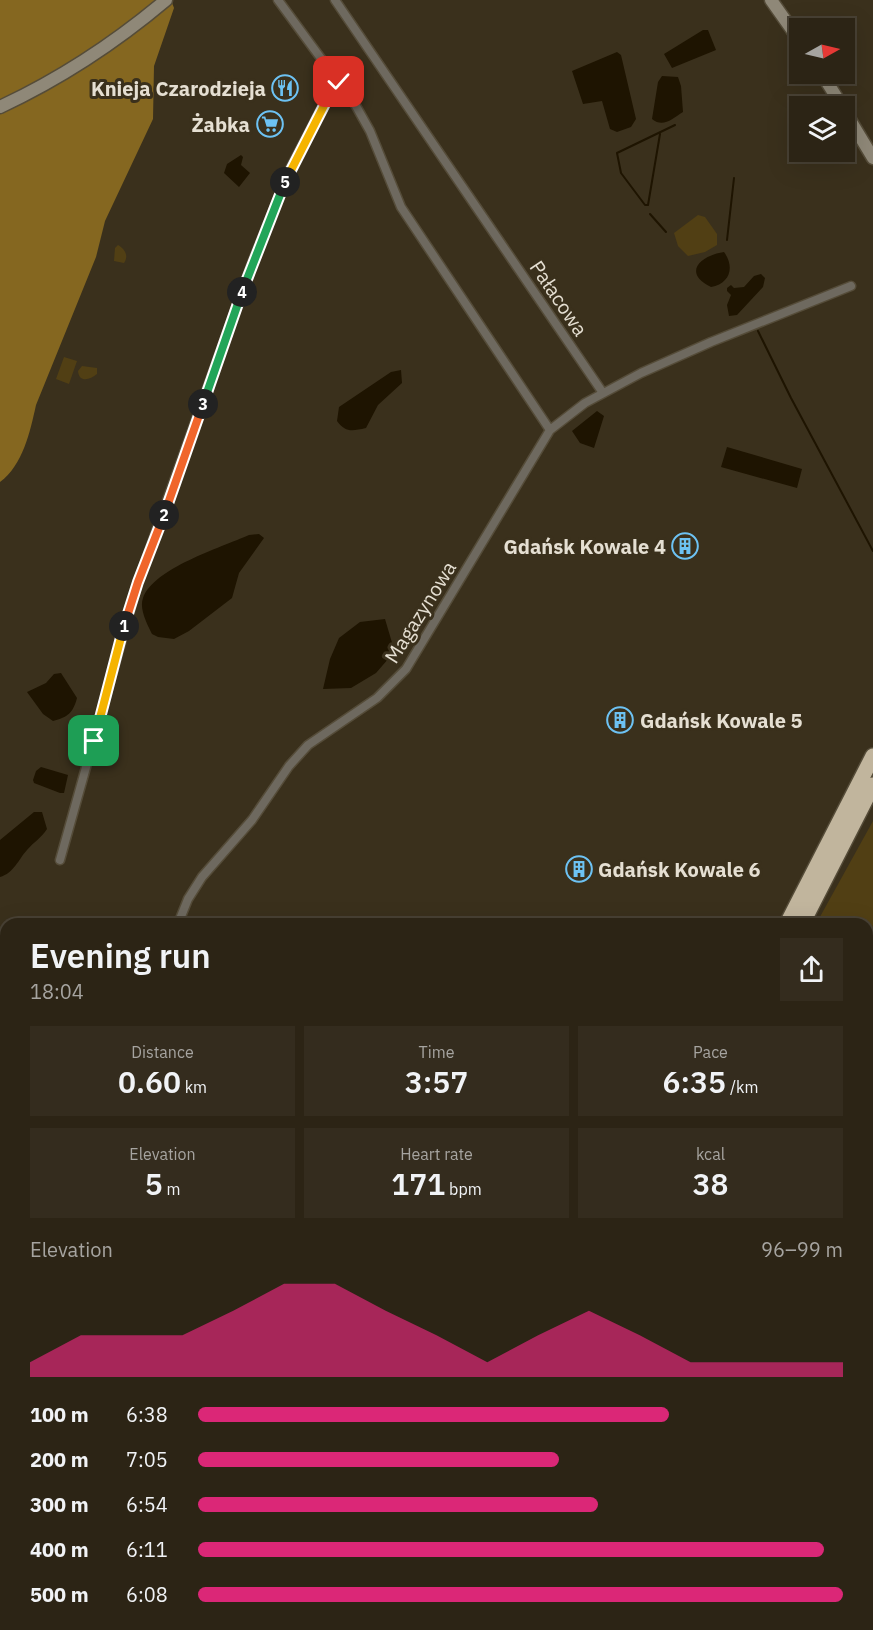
<!DOCTYPE html>
<meta charset="utf-8">
<style>
:root{--surface:#2c2415;--page:#342c1e;--text:#f1f3f6;--muted:#a6a4a0;--line:#484134;--accent:#db2777}
body{margin:0;font-family:"IBM Plex Sans",sans-serif;background:var(--page);color:var(--text);height:100vh;display:flex;flex-direction:column;font-size:22px;white-space:nowrap}
*{box-sizing:border-box;margin:0}
p{font-size:20px;color:var(--muted)}
.icon{flex:none;width:33px;height:33px;fill:none;stroke:currentColor;stroke-width:2;stroke-linecap:round;stroke-linejoin:round}
.map{position:relative;flex:1;overflow:hidden}
.drawer{position:absolute;left:0px;top:918px;width:873px;height:712px;display:flex;flex-direction:column;background:var(--surface);border-radius:18px 18px 0 0;box-shadow:0 6px 24px #0002,0 0 0 2px var(--line)}
.drawer>*{flex:none}
.needle{width:39px;rotate:82deg}
.fabs{position:absolute;left:789px;top:18px;display:grid;gap:12px}
.fabs a{display:grid;place-items:center;width:66px;height:66px;border-radius:0px;background:var(--surface);box-shadow:0 6px 24px #0002,0 0 0 2px var(--line);font-size:30px}
.pin{position:absolute;display:grid;place-items:center;width:51px;height:51px;color:#fff;margin:-26px;border-radius:12px;box-shadow:0 3px 9px #0006}
.km{position:absolute;width:30px;height:30px;margin:-15px;border-radius:50%;background:#222;color:#fff;font-size:16px;line-height:30px;text-align:center}
.round{display:grid;place-items:center;flex:none;width:63px;height:63px;border-radius:0px;background:var(--page)}
.headline{display:flex;align-items:center;justify-content:space-between;height:102px;padding:0 30px}
h1{font-size:33px;font-weight:600;line-height:45px}
.metrics{display:grid;grid-template-columns:repeat(3,1fr);gap:9px;height:102px;padding:6px 30px}
.metrics div{display:grid;align-content:center;border-radius:0px;background:var(--page);text-align:center}
.metrics b{font-size:30px;font-weight:600}
.metrics small{font-size:16px;font-weight:400}
.metrics p{font-size:16px}
.chart{height:168px;padding:12px 30px}
.chart p{display:flex;justify-content:space-between}
.chart svg{width:100%;height:108px;margin-top:6px;fill:var(--accent);opacity:.7}
ul{padding:0 30px;list-style:none;font-size:20px}
li{display:grid;grid-template-columns:96px 72px 1fr;align-items:center;height:45px}
li i{height:15px;border-radius:8px;background:var(--accent)}
.map>svg:first-child{display:block}
.green{fill:#513f14}
.forest{fill:#856720}
.water{fill:#1e1401}
.lines{fill:none;stroke-linecap:round;stroke-linejoin:round}
.stream{stroke:#1e1401;stroke-width:2}
.street-casing{stroke:#554c39;stroke-width:11}
.secondary-casing{stroke:#554c39;stroke-width:15}
.highway-casing{stroke:#554c39;stroke-width:18}
.street{stroke:#6e695f;stroke-width:8}
.secondary{stroke:#8f8878;stroke-width:12}
.highway{stroke:#c1b59d;stroke-width:15}
.split-1-casing{stroke:#fff;stroke-width:12}
.split-2-casing{stroke:#fff;stroke-width:12}
.split-3-casing{stroke:#fff;stroke-width:12}
.split-4-casing{stroke:#fff;stroke-width:12}
.split-5-casing{stroke:#fff;stroke-width:12}
.split-6-casing{stroke:#fff;stroke-width:12}
.split-1{stroke:#f5b400;stroke-width:8}
.split-2{stroke:#f0652b;stroke-width:8}
.split-3{stroke:#f0652b;stroke-width:8}
.split-4{stroke:#22a559;stroke-width:8}
.split-5{stroke:#22a559;stroke-width:8}
.split-6{stroke:#f5b400;stroke-width:8}
.labels{text-anchor:middle;dominant-baseline:central;stroke-width:6;stroke-linejoin:round;paint-order:stroke}
.poi-label{font-size:20px;font-weight:bold;fill:#e5dfd2;stroke:#3a301c;text-anchor:end}
.street-label{font-size:20px;fill:#e5dfd2;stroke:#3a301c}
</style>
<div class="map">
<svg width="873" height="1630" viewBox="0 0 873 1630">
<rect width="100%" height="100%" fill="#3a301c"/>
<path class="green" d="M 698,215 L 705,217 L 717,234 L 717,245 L 705,252 L 688,256 L 678,246 L 674,233 Z
M 118,245 C 125,249 129,256 124,263 L 114,261 L 115,248 Z
M 64,357 L 77,361 L 69,384 L 56,379 Z
M 82,366 L 97,368 L 97,374 C 90,380 79,383 78,371 Z
M 873,821 L 873,957 L 867,967 L 867,924 L 816,924 Z
M 0,1184 L 6,1191 L 6,1234 L 0,1227 Z
M 6,1454 L 6,1499 L 0,1526 L 0,1479 Z
M 322,1625 L 418,1625 L 415,1630 L 326,1630 Z
M 455,1625 L 570,1624 L 570,1625 L 567,1630 L 453,1630 Z"/>
<path class="forest" d="M 0,0 L 171,0 L 174,8 L 154,66 L 153,119 L 105,221 L 96,257 L 36,405 C 30,432 23,465 0,482 Z
M 873,1593 L 873,1630 L 840,1630 L 845,1625 L 867,1624 L 867,1599 Z"/>
<path class="water" d="M 703,30 L 708,30 L 716,50 L 672,68 L 664,54 Z
M 617,52 L 621,55 L 636,119 L 631,127 L 617,132 L 610,129 L 602,101 L 583,104 L 572,71 Z
M 662,76 L 678,77 L 681,86 L 683,112 C 672,119 663,128 652,119 L 658,82 Z
M 241,155 L 243,157 L 241,165 L 250,173 L 239,187 L 224,173 L 227,164 Z
M 724,252 C 735,267 730,284 711,287 C 681,272 702,255 724,252 Z
M 761,274 L 765,278 L 763,287 L 737,315 L 729,316 L 727,305 L 731,295 L 727,291 L 727,288 L 731,285 L 734,288 L 744,287 L 754,276 Z
M 401,370 L 402,383 L 378,405 L 366,428 C 352,431 346,433 337,421 L 339,407 L 391,372 Z
M 597,411 L 604,416 L 594,448 L 580,443 L 572,431 Z
M 727,447 L 802,469 L 797,488 L 721,467 Z
M 259,534 L 264,538 L 239,573 L 232,598 L 189,631 L 174,639 L 158,637 L 152,634 C 147,624 139,609 143,598 C 154,568 220,548 249,535 Z
M 385,619 L 393,646 L 389,658 L 376,673 L 351,688 L 323,689 L 330,659 L 339,638 L 360,622 Z
M 61,673 L 77,698 C 73,713 68,717 53,721 L 43,714 L 27,692 L 46,683 L 54,674 Z
M 41,767 L 68,775 L 64,793 L 60,793 L 34,783 L 33,780 L 36,771 Z
M 34,812 L 42,812 L 47,829 C 41,838 34,842 27,850 C 18,860 14,873 0,877 L 0,840 Z"/>
<g class="lines">
<path class="stream" d="M 660,134 L 648,205 L 645,205 L 621,173 L 617,153 L 675,125
M 650,214 L 666,232
M 727,240 L 734,178
M 758,331 L 791,398 L 873,551
M 867,1617 L 873,1615
M 462,1630 L 465,1624"/>
<g class="street-casing">
<path id="street" d="M 278,0 L 356,106 L 370,131 L 401,207 L 550,430
M 335,0 L 603,393
M 60,860 L 138,582 L 252,263 L 290,169 L 331,90 L 339,82
M 178,924 L 188,899 L 202,877 L 252,820 L 289,766 L 308,745 L 377,698 L 406,669 L 550,430 L 585,403 L 641,373 L 711,342 L 851,286
M 867,1026 L 873,1023
M 0,1073 L 6,1072
M 0,1161 L 6,1169
M 867,1508 L 873,1506"/>
</g>
<g class="secondary-casing">
<path id="secondary" d="M 771,0 L 800,41
M 822,74 L 842,106
M 0,107 C 60,79 115,43 166,0
M 844,110 L 873,158
M 867,1196 L 873,1191
M 706,1630 L 707,1624"/>
</g>
<g class="highway-casing">
<path id="highway" d="M 787,924 L 873,756
M 802,924 L 873,785
M 423,1630 L 425,1624
M 440,1630 L 443,1624"/>
</g>
<use href="#street" class="street"/>
<use href="#secondary" class="secondary"/>
<use href="#highway" class="highway"/>
</g>
<g class="lines">
<g class="split-1-casing">
<path id="split-1" d="M 94,741 L 124,626"/>
</g>
<g class="split-2-casing">
<path id="split-2" d="M 124,626 L 138,582 L 164,515"/>
</g>
<g class="split-3-casing">
<path id="split-3" d="M 164,515 L 203,404"/>
</g>
<g class="split-4-casing">
<path id="split-4" d="M 203,404 L 242,292"/>
</g>
<g class="split-5-casing">
<path id="split-5" d="M 242,292 L 285,182"/>
</g>
<g class="split-6-casing">
<path id="split-6" d="M 285,182 L 332,90 L 339,82"/>
</g>
<use href="#split-1" class="split-1"/>
<use href="#split-2" class="split-2"/>
<use href="#split-3" class="split-3"/>
<use href="#split-4" class="split-4"/>
<use href="#split-5" class="split-5"/>
<use href="#split-6" class="split-6"/>
</g>
<defs>
<g id="restaurant-ring" transform="scale(1.35)"><circle r="9.5" fill="#3a301c" stroke="#6dc2f3" stroke-width="1.5"/><path d="M-5-6h1v4h1v-4h1v4h1v-4h1v5L-1.5 .5V6h-2V.5L-5-1ZM5-6V6H3V1.5H1.5Q1.5-4 5-6Z" fill="#6dc2f3"/></g>
<g id="supermarket-ring" transform="scale(1.35)"><circle r="9.5" fill="#3a301c" stroke="#6dc2f3" stroke-width="1.5"/><path d="M-6-5.5h2.5l.6 2H6L4.5 2H-2.5L-4.4-4H-6ZM-1.5 3.2a1.3 1.3 0 1 0 .1 0ZM3 3.2a1.3 1.3 0 1 0 .1 0Z" fill="#6dc2f3"/></g>
<g id="building-ring" transform="scale(1.35)"><circle r="9.5" fill="#3a301c" stroke="#6dc2f3" stroke-width="1.5"/><path d="M-4-6H4V6H1V3H-1V6H-4ZM-2.5-4.3h1.7v1.8h-1.7ZM.8-4.3h1.7v1.8H.8ZM-2.5-1h1.7V.8h-1.7ZM.8-1h1.7V.8H.8Z" fill="#6dc2f3"/></g>
</defs>
<g fill-rule="evenodd">
<use href="#restaurant-ring" x="285" y="88"/>
<use href="#supermarket-ring" x="270" y="124"/>
<use href="#building-ring" x="685" y="546"/>
<use href="#building-ring" x="620" y="720"/>
<use href="#building-ring" x="579" y="869"/>
</g>
<g class="labels">
<g class="poi-label">
<text x="266" y="88">Knieja Czarodzieja</text>
<text x="250" y="124">Żabka</text>
<text x="666" y="546">Gdańsk Kowale 4</text>
<text x="640" y="720" text-anchor="start">Gdańsk Kowale 5</text>
<text x="598" y="869" text-anchor="start">Gdańsk Kowale 6</text>
</g>
<g class="street-label">
<text transform="translate(559 298) rotate(56)">Pałacowa</text>
<text transform="translate(420 612) rotate(-58)">Magazynowa</text>
</g>
</g>
</svg>
<div class="fabs">
<a><svg class="needle" viewBox="-14 -14 28 28"><path d="M0-13l5 13h-10z" fill="#e53935"/><path d="M0 13l5-13h-10z" fill="#a6a4a0"/></svg></a>
<a><svg class="icon" aria-label="layers" viewBox="0 0 24 24"><path d="M12 4l9 5-9 5-9-5zM3 14l9 5 9-5"/></svg></a>
</div>
<div class="pin" style="left:94px;top:741px;background:#1e9e55"><svg class="icon" aria-label="arrive" viewBox="0 0 24 24"><path d="M6 21V4h12l-3 4 3 4H6"/></svg></div>
<div class="pin" style="left:339px;top:82px;background:#d93025"><svg class="icon" aria-label="check" viewBox="0 0 24 24"><path d="M5 12l5 5 9-10"/></svg></div>
<b class="km" style="left:124px;top:626px">1</b>
<b class="km" style="left:164px;top:515px">2</b>
<b class="km" style="left:203px;top:404px">3</b>
<b class="km" style="left:242px;top:292px">4</b>
<b class="km" style="left:285px;top:182px">5</b>
<section class="drawer">
<div class="headline"><div><h1>Evening run</h1><p>18:04</p></div><a class="round"><svg class="icon" aria-label="share" viewBox="0 0 24 24"><path d="M12 15V3M7 8l5-5 5 5M5 13v7h14v-7"/></svg></a></div>
<div class="metrics">
<div><p>Distance</p><b>0.60<small> km</small></b></div>
<div><p>Time</p><b>3:57</b></div>
<div><p>Pace</p><b>6:35<small> /km</small></b></div>
</div>
<div class="metrics">
<div><p>Elevation</p><b>5<small> m</small></b></div>
<div><p>Heart rate</p><b>171<small> bpm</small></b></div>
<div><p>kcal</p><b>38</b></div>
</div>
<div class="chart"><p><span>Elevation</span>96–99 m</p>
<svg viewBox="0 0 160 44" preserveAspectRatio="none"><path d="M0 44V38L10 27L20 27L30 27L40 17L50 6L60 6L70 17L80 27L90 38L100 27L110 17L120 27L130 38L140 38L150 38L160 38V44z"/></svg>
</div>
<ul>
<li><b>100 m</b>6:38<i style="width:73%"></i></li>
<li><b>200 m</b>7:05<i style="width:56%"></i></li>
<li><b>300 m</b>6:54<i style="width:62%"></i></li>
<li><b>400 m</b>6:11<i style="width:97%"></i></li>
<li><b>500 m</b>6:08<i style="width:100%"></i></li>
</ul>
</section>
</div>
